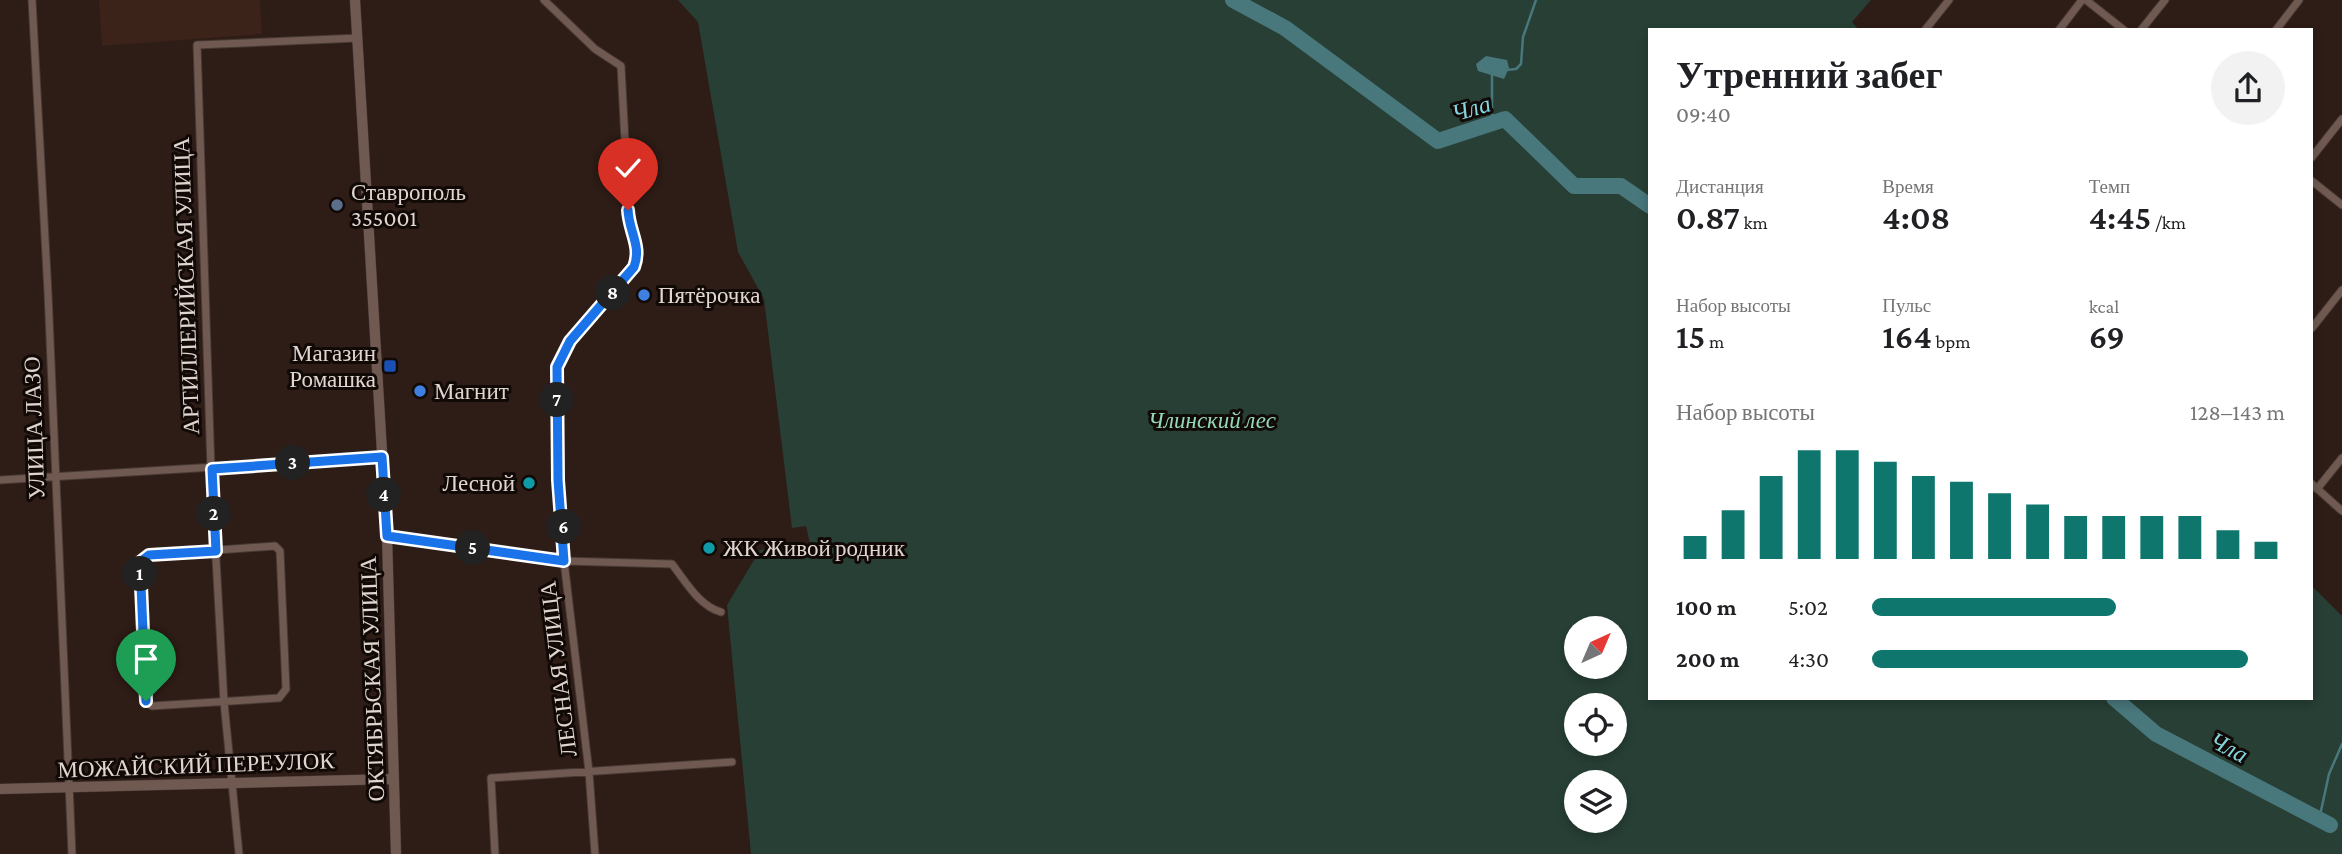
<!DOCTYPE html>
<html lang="ru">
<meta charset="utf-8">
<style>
:root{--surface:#fff;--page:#f2f2f2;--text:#202124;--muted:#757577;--accent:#0f766e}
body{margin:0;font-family:"Crimson Pro",serif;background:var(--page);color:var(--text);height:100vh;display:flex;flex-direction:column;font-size:26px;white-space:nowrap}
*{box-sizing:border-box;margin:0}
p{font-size:23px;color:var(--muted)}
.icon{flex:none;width:38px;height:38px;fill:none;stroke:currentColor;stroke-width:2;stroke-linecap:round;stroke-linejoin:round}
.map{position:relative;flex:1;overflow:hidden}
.panel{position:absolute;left:1648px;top:28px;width:665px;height:672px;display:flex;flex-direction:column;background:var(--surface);border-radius:0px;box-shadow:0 4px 10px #0003}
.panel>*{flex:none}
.needle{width:46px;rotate:44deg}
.buttons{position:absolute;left:1564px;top:616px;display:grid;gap:14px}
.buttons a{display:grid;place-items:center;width:63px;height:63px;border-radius:50%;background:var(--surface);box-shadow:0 4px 10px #0003;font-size:35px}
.pin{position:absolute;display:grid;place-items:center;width:60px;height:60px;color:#fff;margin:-72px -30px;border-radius:50% 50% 50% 0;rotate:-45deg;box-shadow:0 0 7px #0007}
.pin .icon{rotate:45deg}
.km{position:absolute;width:35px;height:35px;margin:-18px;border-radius:50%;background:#222;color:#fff;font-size:19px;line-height:35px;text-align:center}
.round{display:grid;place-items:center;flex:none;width:74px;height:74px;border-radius:37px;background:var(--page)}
.head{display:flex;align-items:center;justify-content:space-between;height:119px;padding:0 28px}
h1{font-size:38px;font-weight:600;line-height:52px}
.stats{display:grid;grid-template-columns:repeat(3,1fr);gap:10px;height:119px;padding:7px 28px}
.stats div{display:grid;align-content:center}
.stats b{font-size:35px;font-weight:600}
.stats small{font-size:19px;font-weight:400}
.stats p{font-size:19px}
.chart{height:196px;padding:14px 28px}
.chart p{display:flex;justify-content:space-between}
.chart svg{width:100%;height:126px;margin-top:7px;stroke:var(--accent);stroke-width:6}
ul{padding:0 28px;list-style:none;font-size:23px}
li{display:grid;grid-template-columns:112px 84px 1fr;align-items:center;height:52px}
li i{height:18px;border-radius:9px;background:var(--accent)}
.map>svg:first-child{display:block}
.built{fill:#3c231a}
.green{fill:#273f35;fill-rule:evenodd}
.water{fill:#48777c}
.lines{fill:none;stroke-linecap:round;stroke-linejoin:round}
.stream{stroke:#48777c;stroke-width:2.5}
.river{stroke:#48777c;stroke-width:16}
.street-casing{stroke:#473834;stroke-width:9}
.secondary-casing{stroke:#473834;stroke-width:11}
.street{stroke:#6f5951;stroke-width:7}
.secondary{stroke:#6f5951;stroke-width:10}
.route-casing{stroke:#fff;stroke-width:14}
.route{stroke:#1a73e8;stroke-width:9}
.service-dot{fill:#5c6f8a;stroke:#110906;stroke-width:2.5}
.shop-dot{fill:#3f7fe0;stroke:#110906;stroke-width:2.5}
.transit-dot{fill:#1a4fb4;stroke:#110906;stroke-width:2.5}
.culture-dot{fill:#0f9aa8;stroke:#110906;stroke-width:2.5}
.labels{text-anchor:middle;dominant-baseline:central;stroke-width:6;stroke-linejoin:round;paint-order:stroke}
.poi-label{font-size:23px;fill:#e1d5d0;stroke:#110906;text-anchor:start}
.street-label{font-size:23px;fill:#e1d5d0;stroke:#110906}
.park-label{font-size:23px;font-style:italic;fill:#93d8b9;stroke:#110906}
.water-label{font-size:24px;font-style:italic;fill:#84d7e0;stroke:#110906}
</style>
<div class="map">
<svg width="2342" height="854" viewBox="0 0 2342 854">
<rect width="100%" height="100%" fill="#2e1c16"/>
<path class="built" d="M 99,0 L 260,0 L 262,34 L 102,46 Z"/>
<path class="green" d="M 678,0 L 1871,0 L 1852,22 L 1859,30 L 1650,30 L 1650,698 L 2312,698 L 2312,586 L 2342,616 L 2342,854 L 751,854 L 727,605 L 760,550 L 783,545 L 796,559 L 812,553 L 806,526 L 792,528 L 764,299 L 738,252 L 698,22 ZM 1577,628 L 1615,628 L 1615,667 L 1577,667 ZM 1577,705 L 1615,705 L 1615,744 L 1577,744 ZM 1577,782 L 1615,782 L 1615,821 L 1577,821 Z"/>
<path class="water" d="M 1486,56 L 1507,60 L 1509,68 L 1504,79 L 1478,71 L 1476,64 Z"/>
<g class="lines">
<path class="stream" d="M 1506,70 L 1516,69 L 1521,64 L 1523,37 L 1536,0
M 1492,123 L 1492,74
M 2319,820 L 2329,774 L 2342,744"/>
<path class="river" d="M 1233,0 L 1285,28 L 1438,141 L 1505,119 L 1574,186 L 1621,186 L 1650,206
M 2114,698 L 2156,734 L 2330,825"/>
<g class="street-casing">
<path id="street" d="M 32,0 L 48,293 L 72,854
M 544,0 L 595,49 L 621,66 L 629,217 L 638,256 L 626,279 L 570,341 L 557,367 L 558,480 L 564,561 L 589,772 L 595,854
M 2086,0 L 2124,30
M 1925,30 L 1949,0
M 2059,30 L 2082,0
M 2141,30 L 2165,0
M 2276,30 L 2299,0
M 2312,157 L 2342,119
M 2312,181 L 2342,205
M 2312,328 L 2342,290
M 0,480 L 382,457
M 2312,484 L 2342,511
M 2317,489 L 2342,458
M 387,536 L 564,561 L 672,564 C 686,582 699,606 721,612
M 275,546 L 280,551 L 286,689 L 279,698 L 152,706 L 146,701 L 140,562 L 149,555 Z
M 239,854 L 224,702 L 211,469 L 197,45 L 358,38
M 495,854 L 491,778 L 732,762"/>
</g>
<g class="secondary-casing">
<path id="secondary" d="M 355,0 L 387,536 L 396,854
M 0,789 L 394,779"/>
</g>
<use href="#street" class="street"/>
<use href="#secondary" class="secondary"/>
</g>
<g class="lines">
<g class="route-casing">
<path id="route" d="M 146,701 L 140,562 L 149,555 L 216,551 L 212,469 L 382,457 L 387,536 L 564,561 L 558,480 L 557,367 L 570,341 L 634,267 C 642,246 629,232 628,210"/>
</g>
<use href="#route" class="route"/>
</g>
<circle class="service-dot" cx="337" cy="205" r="7"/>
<g class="shop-dot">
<circle cx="644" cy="295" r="7"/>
<circle cx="420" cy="391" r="7"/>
</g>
<rect class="transit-dot" x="383" y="359" width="14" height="14" rx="3.5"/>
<g class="culture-dot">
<circle cx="529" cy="483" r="7"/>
<circle cx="709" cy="548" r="7"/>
</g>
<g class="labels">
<g class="poi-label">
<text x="351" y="192">Ставрополь<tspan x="351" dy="26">355001</tspan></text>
<text x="658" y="295">Пятёрочка</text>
<text x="376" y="353" text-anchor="end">Магазин<tspan x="376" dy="26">Ромашка</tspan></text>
<text x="434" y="391">Магнит</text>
<text x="515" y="483" text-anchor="end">Лесной</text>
<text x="723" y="548">ЖК Живой родник</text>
</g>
<g class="street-label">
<text transform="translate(186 286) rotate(-92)">АРТИЛЛЕРИЙСКАЯ УЛИЦА</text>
<text transform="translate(34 428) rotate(-92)">УЛИЦА ЛАЗО</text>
<text transform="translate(558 669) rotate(-97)">ЛЕСНАЯ УЛИЦА</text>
<text transform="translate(372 679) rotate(-92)">ОКТЯБРЬСКАЯ УЛИЦА</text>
<text transform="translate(196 765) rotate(-2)">МОЖАЙСКИЙ ПЕРЕУЛОК</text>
</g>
<g class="park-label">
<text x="1212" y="420">Члинский лес</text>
</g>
<g class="water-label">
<text transform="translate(1471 108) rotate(-16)">Чла</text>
<text transform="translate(2229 747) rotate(28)">Чла</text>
</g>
</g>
</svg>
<div class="buttons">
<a><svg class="needle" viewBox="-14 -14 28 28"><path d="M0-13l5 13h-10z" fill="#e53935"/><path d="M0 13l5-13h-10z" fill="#757577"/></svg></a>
<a><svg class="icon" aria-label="locate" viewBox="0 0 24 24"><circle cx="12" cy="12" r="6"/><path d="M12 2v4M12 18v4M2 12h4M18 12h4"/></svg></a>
<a><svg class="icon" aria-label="layers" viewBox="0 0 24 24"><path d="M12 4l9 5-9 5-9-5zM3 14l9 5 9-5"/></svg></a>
</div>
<div class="pin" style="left:146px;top:701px;background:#1e9e55"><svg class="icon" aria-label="arrive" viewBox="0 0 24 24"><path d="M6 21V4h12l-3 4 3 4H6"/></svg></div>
<div class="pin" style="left:628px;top:210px;background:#d93025"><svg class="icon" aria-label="check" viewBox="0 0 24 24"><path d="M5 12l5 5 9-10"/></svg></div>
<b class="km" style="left:140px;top:574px">1</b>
<b class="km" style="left:214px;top:514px">2</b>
<b class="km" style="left:293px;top:463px">3</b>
<b class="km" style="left:384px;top:495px">4</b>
<b class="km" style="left:473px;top:548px">5</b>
<b class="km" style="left:564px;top:527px">6</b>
<b class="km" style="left:557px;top:400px">7</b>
<b class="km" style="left:613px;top:293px">8</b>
<section class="panel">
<div class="head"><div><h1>Утренний забег</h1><p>09:40</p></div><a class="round"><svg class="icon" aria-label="share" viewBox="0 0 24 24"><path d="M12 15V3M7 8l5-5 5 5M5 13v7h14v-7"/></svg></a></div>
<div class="stats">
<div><p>Дистанция</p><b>0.87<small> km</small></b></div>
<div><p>Время</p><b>4:08</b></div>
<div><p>Темп</p><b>4:45<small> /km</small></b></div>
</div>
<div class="stats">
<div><p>Набор высоты</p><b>15<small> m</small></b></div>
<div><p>Пульс</p><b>164<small> bpm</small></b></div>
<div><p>kcal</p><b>69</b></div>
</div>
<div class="chart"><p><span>Набор высоты</span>128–143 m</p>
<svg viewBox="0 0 160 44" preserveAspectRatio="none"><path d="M5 44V36M15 44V27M25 44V15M35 44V6M45 44V6M55 44V10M65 44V15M75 44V17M85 44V21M95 44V25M105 44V29M115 44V29M125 44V29M135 44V29M145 44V34M155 44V38"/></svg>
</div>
<ul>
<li><b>100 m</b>5:02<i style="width:59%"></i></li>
<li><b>200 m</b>4:30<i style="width:91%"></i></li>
</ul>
</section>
</div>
